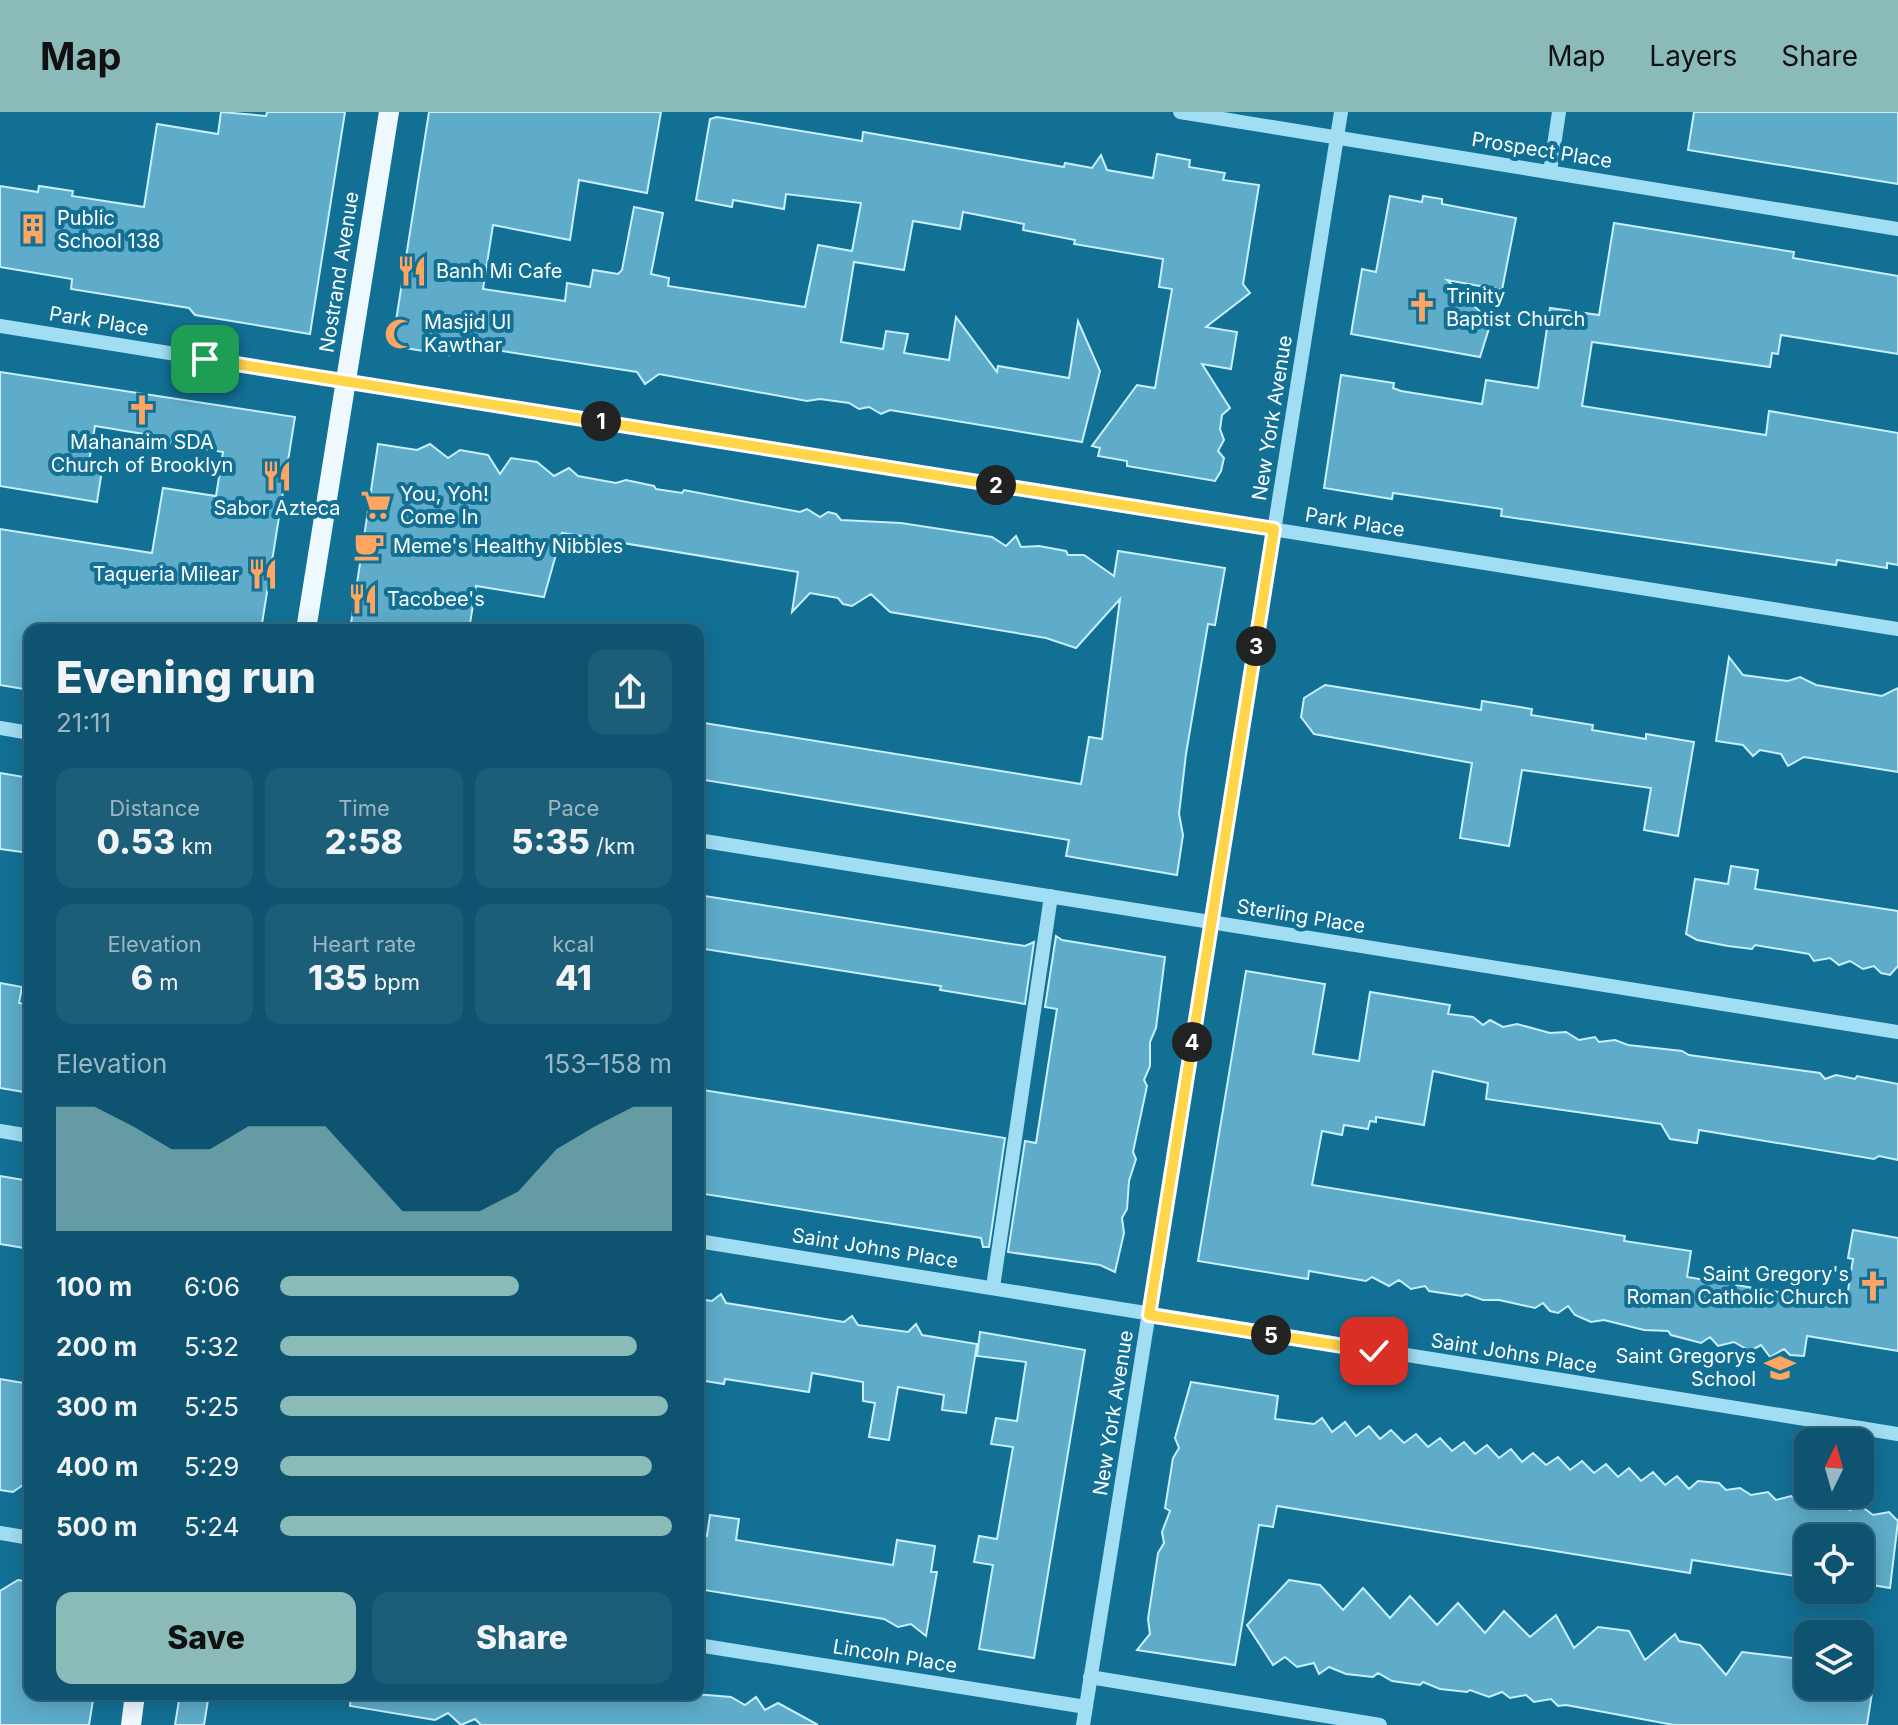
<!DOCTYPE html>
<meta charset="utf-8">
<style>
:root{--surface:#0e5470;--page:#1c5e78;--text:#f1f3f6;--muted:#9bb7c3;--line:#2e6a83;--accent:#8bbbb9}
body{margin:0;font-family:Inter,sans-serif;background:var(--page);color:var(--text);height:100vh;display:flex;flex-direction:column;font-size:30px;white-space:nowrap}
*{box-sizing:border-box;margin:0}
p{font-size:26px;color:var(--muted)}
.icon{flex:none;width:44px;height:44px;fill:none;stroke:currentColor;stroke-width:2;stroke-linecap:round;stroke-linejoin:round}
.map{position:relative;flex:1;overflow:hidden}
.details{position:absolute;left:24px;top:512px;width:680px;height:1076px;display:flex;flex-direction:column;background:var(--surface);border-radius:16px;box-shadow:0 4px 20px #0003,0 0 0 2px var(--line)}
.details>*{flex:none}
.needle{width:52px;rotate:5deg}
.controls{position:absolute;left:1794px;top:1316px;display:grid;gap:16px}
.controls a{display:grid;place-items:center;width:80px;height:80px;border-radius:16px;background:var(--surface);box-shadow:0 4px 20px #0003,0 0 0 2px var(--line);font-size:40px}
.pin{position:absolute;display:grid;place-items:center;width:68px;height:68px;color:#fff;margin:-34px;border-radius:16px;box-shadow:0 4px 12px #0006}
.km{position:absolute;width:40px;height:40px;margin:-20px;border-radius:50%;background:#222;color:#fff;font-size:22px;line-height:40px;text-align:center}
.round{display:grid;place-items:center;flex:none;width:84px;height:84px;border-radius:16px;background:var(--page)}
.summary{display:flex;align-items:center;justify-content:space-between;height:136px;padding:0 32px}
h1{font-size:44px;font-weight:800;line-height:60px}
.metrics{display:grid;grid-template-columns:repeat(3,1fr);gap:12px;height:136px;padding:8px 32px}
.metrics div{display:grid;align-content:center;border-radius:16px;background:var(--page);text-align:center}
.metrics b{font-size:34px;font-weight:800}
.metrics small{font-size:22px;font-weight:400}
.metrics p{font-size:22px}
.chart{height:224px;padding:16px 32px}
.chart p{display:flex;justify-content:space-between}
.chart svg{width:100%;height:144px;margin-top:8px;fill:var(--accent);opacity:.7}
.action{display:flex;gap:16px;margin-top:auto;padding:16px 32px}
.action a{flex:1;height:92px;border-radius:16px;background:var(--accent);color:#111;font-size:32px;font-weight:800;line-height:92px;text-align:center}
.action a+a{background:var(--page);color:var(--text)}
ul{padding:0 32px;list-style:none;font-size:26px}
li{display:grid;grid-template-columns:128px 96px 1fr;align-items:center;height:60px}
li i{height:20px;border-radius:10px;background:var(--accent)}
header{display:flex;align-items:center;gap:48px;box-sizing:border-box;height:112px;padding:0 40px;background:var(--accent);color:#111}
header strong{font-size:38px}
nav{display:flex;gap:44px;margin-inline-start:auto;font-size:28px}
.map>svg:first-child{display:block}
.building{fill:#5eacc9;stroke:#c8effd;stroke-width:2}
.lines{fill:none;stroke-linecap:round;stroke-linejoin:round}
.minor{stroke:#a1ddf3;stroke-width:14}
.major{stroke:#edf9ff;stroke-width:20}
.route-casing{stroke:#fff;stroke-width:16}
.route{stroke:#ffd54a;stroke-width:10}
.labels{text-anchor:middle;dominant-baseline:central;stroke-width:8;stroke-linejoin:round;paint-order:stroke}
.street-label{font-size:20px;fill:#fff;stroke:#127095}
.poi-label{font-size:20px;fill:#fff;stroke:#127095;text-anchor:start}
</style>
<header>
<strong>Map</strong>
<nav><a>Map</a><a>Layers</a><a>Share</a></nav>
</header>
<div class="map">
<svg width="1898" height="1613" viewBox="0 0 1898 1613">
<rect width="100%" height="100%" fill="#127095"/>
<path class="building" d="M 221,0 L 266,4 L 267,0 L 345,0 L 310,222 L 195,203 L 189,196 L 71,177 L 72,167 L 0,155 L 0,74 L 38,80 L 39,74 L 73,79 L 72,84 L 144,95 L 157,12 L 218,22 Z
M 429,0 L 661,0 L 647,81 L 579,68 L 570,128 L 493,113 L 483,177 L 565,189 L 567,171 L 590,175 L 593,158 L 618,162 L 622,158 L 634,95 L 663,101 L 651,162 L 669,166 L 668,174 L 805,195 L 818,133 L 852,139 L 861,91 L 786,82 L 784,97 L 733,88 L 732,95 L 696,88 L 710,7 L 717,5 L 862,29 L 863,20 L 1064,55 L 1065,51 L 1092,56 L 1101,43 L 1107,58 L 1153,66 L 1157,42 L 1190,48 L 1189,55 L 1225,61 L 1223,68 L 1259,73 L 1243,172 L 1250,181 L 1206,215 L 1237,220 L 1231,257 L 1202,252 L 1230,296 L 1222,303 L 1220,317 L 1224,328 L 1218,339 L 1224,346 L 1221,359 L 1215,369 L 1127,354 L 1127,349 L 1098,344 L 1100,336 L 1092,334 L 1137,273 L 1155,276 L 1172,177 L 1159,175 L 1163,147 L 1074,132 L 1075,128 L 1023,118 L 1024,112 L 963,100 L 960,117 L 913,109 L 904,158 L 854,150 L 841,230 L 883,237 L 886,219 L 908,222 L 904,241 L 949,248 L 956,205 L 997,260 L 998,254 L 1069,266 L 1078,209 L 1100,259 L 1082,330 L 890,298 L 881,302 L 869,295 L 859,297 L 849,291 L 820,287 L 807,289 L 659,262 L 645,272 L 637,260 L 451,231 L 449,243 L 392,234 Z
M 1694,0 L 1898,0 L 1898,72 L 1688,38 Z
M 1390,84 L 1422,90 L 1423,84 L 1442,87 L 1442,92 L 1516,106 L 1502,178 L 1447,168 L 1491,210 L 1480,245 L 1351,222 L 1362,157 L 1376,160 Z
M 1614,111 L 1794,140 L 1793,146 L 1898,164 L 1898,242 L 1781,223 L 1778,242 L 1772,241 L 1770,255 L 1592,230 L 1582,294 L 1766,323 L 1769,299 L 1898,321 L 1898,453 L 1887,451 L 1887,456 L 1837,448 L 1836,453 L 1501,404 L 1502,397 L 1393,381 L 1392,387 L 1324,376 L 1341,263 L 1394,271 L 1393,276 L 1401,279 L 1482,292 L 1486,268 L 1538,276 L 1550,196 L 1599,203 Z
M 0,260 L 295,305 L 261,518 L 169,518 L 139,513 L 138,518 L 30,518 L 30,578 L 0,573 L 0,417 L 152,441 L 163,376 L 216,384 L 223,340 L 167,331 L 168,326 L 95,314 L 88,355 L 102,358 L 97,390 L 0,374 Z
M 378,332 L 417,338 L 430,332 L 448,346 L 460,338 L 488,343 L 500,362 L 511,346 L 537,350 L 554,364 L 569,356 L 578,364 L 616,371 L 626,368 L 654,374 L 656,377 L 682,381 L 684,378 L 800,400 L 807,397 L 820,405 L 828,400 L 836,402 L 841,408 L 901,411 L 992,425 L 1006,434 L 1016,424 L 1021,435 L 1039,434 L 1066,439 L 1068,443 L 1084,443 L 1114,464 L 1118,439 L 1225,456 L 1215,513 L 1208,512 L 1186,642 L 1179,702 L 1183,723 L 1177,763 L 1066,744 L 1069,728 L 698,667 L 698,610 L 1081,672 L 1089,625 L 1102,627 L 1120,487 L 1076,536 L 1046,526 L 890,500 L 871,482 L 852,494 L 843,492 L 838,486 L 810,481 L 792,500 L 798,460 L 562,421 L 544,485 L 476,474 L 469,518 L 415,511 L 414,516 L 403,514 L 402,518 L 350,518 Z
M 1729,545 L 1743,563 L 1788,569 L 1800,565 L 1816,573 L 1882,584 L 1898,576 L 1898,660 L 1804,645 L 1788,654 L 1781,642 L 1760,638 L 1753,644 L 1743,633 L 1716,629 Z
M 1325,573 L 1481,598 L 1482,589 L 1532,597 L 1531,603 L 1593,613 L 1592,618 L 1646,627 L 1646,622 L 1694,630 L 1678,724 L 1644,718 L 1651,676 L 1522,658 L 1509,734 L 1460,726 L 1472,651 L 1314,622 L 1301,605 L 1304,586 Z
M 0,661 L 30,666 L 30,741 L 0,737 Z
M 1731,754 L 1758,758 L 1755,777 L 1898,799 L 1898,854 L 1890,863 L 1881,861 L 1874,854 L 1863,857 L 1850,849 L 1839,853 L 1830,846 L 1814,849 L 1809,842 L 1755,833 L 1752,837 L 1728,834 L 1697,828 L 1686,822 L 1695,767 L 1728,772 Z
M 698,783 L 1025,834 L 1034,830 L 1025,892 L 940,878 L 941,874 L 901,868 L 698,836 Z
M 1056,824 L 1062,828 L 1165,845 L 1156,916 L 1150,930 L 1150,954 L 1144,968 L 1147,974 L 1133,1040 L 1136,1047 L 1129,1069 L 1127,1097 L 1122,1106 L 1124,1121 L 1115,1160 L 1100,1153 L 1008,1140 L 1025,1029 L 1036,1031 L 1057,897 L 1045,895 Z
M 1246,859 L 1325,872 L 1313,942 L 1359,949 L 1370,880 L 1450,893 L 1448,902 L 1473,905 L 1483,913 L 1490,908 L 1503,915 L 1517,912 L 1550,921 L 1566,920 L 1579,928 L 1595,925 L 1599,930 L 1615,928 L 1628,933 L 1682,939 L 1689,943 L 1820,961 L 1825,967 L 1836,963 L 1855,967 L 1857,964 L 1898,972 L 1898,1048 L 1879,1044 L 1874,1047 L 1699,1018 L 1697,1031 L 1670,1027 L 1661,1012 L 1486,987 L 1488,971 L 1433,959 L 1424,1013 L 1376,1005 L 1376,1010 L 1370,1009 L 1368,1017 L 1344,1013 L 1342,1023 L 1322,1019 L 1312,1073 L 1625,1124 L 1624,1129 L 1691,1139 L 1687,1165 L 1846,1191 L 1853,1147 L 1848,1146 L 1853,1118 L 1898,1126 L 1898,1239 L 1807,1224 L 1804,1244 L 1790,1243 L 1784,1237 L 1770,1245 L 1761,1233 L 1750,1239 L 1734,1230 L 1718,1234 L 1710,1225 L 1701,1231 L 1671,1223 L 1668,1219 L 1644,1218 L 1604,1208 L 1591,1210 L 1575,1203 L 1568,1194 L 1558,1201 L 1550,1199 L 1543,1191 L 1535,1196 L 1499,1188 L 1483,1188 L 1466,1182 L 1462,1184 L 1429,1179 L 1425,1174 L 1411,1177 L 1399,1168 L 1389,1174 L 1372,1165 L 1366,1169 L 1309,1159 L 1308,1167 L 1198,1149 Z
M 0,871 L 22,875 L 19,891 L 30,893 L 30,981 L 0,976 Z
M 703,978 L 1005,1026 L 989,1135 L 983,1135 L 981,1126 L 698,1081 L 698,992 Z
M 0,1064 L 30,1069 L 30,1137 L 0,1132 Z
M 721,1182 L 726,1191 L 844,1210 L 852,1204 L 858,1213 L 908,1220 L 916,1212 L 922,1223 L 977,1232 L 966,1301 L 942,1298 L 944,1283 L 898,1275 L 889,1328 L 869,1325 L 875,1291 L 863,1289 L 863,1270 L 812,1261 L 809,1280 L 725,1267 L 724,1272 L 699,1268 L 703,1244 L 698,1243 L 698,1187 L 712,1189 Z
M 980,1220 L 1085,1238 L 1034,1546 L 979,1537 L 993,1453 L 974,1450 L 979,1424 L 997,1427 L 1013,1335 L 991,1332 L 996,1306 L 1017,1309 L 1026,1250 L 977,1244 Z
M 0,1267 L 30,1272 L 30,1368 L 13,1380 L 0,1378 Z
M 1191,1270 L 1278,1284 L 1275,1307 L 1314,1312 L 1322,1306 L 1332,1320 L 1345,1310 L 1356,1324 L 1369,1314 L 1380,1327 L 1391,1318 L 1404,1331 L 1416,1322 L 1428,1335 L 1440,1326 L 1452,1339 L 1464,1330 L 1475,1342 L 1487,1333 L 1499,1346 L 1511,1337 L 1522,1350 L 1533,1341 L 1546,1353 L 1558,1345 L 1570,1358 L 1582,1349 L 1594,1361 L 1606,1352 L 1618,1365 L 1629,1356 L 1641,1369 L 1653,1360 L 1665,1373 L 1677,1364 L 1689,1377 L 1698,1369 L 1719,1371 L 1726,1378 L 1740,1376 L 1751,1383 L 1768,1380 L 1776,1388 L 1791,1384 L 1801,1389 L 1816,1388 L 1822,1394 L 1839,1392 L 1850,1398 L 1861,1394 L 1873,1403 L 1889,1400 L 1898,1409 L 1890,1476 L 1860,1471 L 1860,1426 L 1808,1426 L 1808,1466 L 1692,1448 L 1690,1461 L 1277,1394 L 1273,1415 L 1259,1413 L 1235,1553 L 1137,1538 L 1150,1522 L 1148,1507 L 1158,1441 L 1164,1431 L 1162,1420 L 1170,1399 L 1165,1396 L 1173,1346 L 1179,1336 L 1175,1326 Z
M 710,1403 L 739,1407 L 736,1428 L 893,1453 L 897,1428 L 935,1434 L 931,1460 L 937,1460 L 926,1524 L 911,1512 L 898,1515 L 884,1507 L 698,1477 L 698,1422 L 707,1424 Z
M 18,1468 L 30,1470 L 30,1582 L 94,1582 L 89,1613 L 0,1613 L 0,1479 Z
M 1289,1468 L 1320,1473 L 1343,1498 L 1363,1476 L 1390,1506 L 1410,1484 L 1437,1513 L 1458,1491 L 1485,1521 L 1504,1499 L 1530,1525 L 1556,1503 L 1574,1536 L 1598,1515 L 1629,1519 L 1645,1548 L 1675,1522 L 1679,1529 L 1700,1533 L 1726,1563 L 1742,1540 L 1808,1548 L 1808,1574 L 1867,1574 L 1866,1581 L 1872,1581 L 1867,1613 L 1674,1613 L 1566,1593 L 1558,1594 L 1551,1587 L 1534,1590 L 1526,1583 L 1510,1586 L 1502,1580 L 1489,1585 L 1470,1578 L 1467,1580 L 1440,1577 L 1423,1570 L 1420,1573 L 1392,1569 L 1378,1561 L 1373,1565 L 1346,1562 L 1329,1555 L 1319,1562 L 1314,1551 L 1297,1555 L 1285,1545 L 1273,1553 L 1247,1513 Z
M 180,1582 L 209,1582 L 204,1613 L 175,1613 Z
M 351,1582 L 695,1582 L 731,1585 L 745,1593 L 756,1585 L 765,1598 L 778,1591 L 818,1613 L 481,1613 L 475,1607 L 461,1613 L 448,1601 L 435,1608 L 350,1594 Z"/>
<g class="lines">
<path class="minor" d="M 1180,0 L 1898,117
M 1550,60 L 1559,0
M 0,214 L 1898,517
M 0,616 L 30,621
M 698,728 L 1898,920
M 0,1019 L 30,1024
M 698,1129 L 1898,1322
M 993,1175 L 1051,784
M 0,1421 L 30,1426
M 698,1533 L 1086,1595
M 1090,1565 L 1380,1613
M 1083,1613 L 1341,0"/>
<path class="major" d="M 306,518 L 389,0
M 131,1613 L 135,1582"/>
</g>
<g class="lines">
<g class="route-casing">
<path id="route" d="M 205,247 L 1274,417 L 1149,1203 L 1374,1239"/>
</g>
<use href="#route" class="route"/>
</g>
<defs>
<g id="building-bare" transform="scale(2.4)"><path d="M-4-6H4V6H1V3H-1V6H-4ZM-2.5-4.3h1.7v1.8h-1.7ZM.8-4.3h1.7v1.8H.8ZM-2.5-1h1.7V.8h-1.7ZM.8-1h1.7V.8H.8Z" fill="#ffa663" stroke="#127095" stroke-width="2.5" paint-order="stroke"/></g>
<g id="restaurant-bare" transform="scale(2.4)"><path d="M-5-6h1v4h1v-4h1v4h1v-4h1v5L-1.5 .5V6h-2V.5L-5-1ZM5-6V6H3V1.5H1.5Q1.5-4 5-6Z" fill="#ffa663" stroke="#127095" stroke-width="2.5" paint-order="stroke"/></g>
<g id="church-bare" transform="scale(2.4)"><path d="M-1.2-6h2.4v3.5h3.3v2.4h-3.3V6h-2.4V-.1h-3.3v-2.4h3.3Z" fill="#ffa663" stroke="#127095" stroke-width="2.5" paint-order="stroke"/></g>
<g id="mosque-bare" transform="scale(2.4)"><path d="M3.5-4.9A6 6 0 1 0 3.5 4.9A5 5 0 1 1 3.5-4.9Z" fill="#ffa663" stroke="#127095" stroke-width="2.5" paint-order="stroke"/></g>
<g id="supermarket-bare" transform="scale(2.4)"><path d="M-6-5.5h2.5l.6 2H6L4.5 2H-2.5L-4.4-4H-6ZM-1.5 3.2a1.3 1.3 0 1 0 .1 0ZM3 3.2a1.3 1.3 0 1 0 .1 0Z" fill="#ffa663" stroke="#127095" stroke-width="2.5" paint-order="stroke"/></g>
<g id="cafe-bare" transform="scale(2.4)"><path d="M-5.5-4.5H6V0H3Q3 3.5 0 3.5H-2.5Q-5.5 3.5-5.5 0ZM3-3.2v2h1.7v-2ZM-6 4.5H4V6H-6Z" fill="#ffa663" stroke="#127095" stroke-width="2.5" paint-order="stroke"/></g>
<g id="school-bare" transform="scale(2.4)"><path d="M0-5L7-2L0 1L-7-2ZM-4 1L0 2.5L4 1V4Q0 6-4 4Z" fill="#ffa663" stroke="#127095" stroke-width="2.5" paint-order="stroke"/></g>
</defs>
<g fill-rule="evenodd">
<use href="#building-bare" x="33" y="117"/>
<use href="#restaurant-bare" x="412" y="159"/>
<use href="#church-bare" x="1422" y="195"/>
<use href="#mosque-bare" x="400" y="222"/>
<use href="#church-bare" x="142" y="298"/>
<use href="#restaurant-bare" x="277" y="364"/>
<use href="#supermarket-bare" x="376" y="393"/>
<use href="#cafe-bare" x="369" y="434"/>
<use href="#restaurant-bare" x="263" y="462"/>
<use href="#restaurant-bare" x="363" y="487"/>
<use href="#church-bare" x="1873" y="1174"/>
<use href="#school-bare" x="1780" y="1256"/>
</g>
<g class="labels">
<g class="street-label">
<text transform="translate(1542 38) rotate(9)">Prospect Place</text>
<text transform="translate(339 160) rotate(-81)">Nostrand Avenue</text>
<text transform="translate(99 209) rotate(9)">Park Place</text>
<text transform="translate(1272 306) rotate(-81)">New York Avenue</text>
<text transform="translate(1355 410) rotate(9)">Park Place</text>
<text transform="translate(1301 804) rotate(9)">Sterling Place</text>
<text transform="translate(875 1136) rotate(9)">Saint Johns Place</text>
<text transform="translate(1514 1241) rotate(9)">Saint Johns Place</text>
<text transform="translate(1113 1301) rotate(-81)">New York Avenue</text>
<text transform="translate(895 1544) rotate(9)">Lincoln Place</text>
</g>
<g class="poi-label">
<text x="57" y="106">Public<tspan x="57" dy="23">School 138</tspan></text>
<text x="436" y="159">Banh Mi Cafe</text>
<text x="1446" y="184">Trinity<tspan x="1446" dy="23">Baptist Church</tspan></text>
<text x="424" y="210">Masjid Ul<tspan x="424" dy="23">Kawthar</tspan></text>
<text x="142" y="330" text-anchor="middle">Mahanaim SDA<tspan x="142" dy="23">Church of Brooklyn</tspan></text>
<text x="400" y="382">You, Yoh!<tspan x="400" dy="23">Come In</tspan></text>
<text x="277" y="396" text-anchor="middle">Sabor Azteca</text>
<text x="393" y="434">Meme's Healthy Nibbles</text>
<text x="239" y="462" text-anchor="end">Taqueria Milear</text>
<text x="387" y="487">Tacobee's</text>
<text x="1849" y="1162" text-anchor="end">Saint Gregory's<tspan x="1849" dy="23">Roman Catholic Church</tspan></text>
<text x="1756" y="1244" text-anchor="end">Saint Gregorys<tspan x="1756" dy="23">School</tspan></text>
</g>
</g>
</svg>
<div class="controls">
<a><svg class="needle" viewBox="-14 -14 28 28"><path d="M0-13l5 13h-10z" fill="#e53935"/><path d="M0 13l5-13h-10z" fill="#9bb7c3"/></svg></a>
<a><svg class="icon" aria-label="locate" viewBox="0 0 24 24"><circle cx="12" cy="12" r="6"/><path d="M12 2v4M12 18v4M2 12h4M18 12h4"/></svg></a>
<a><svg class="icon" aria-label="layers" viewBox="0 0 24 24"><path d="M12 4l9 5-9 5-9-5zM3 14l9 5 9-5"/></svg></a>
</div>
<div class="pin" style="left:205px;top:247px;background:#1e9e55"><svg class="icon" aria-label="arrive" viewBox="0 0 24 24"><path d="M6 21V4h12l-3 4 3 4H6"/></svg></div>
<div class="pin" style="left:1374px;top:1239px;background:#d93025"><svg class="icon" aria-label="check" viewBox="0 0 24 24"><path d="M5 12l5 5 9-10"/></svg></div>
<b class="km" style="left:601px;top:309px">1</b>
<b class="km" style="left:996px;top:373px">2</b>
<b class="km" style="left:1256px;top:534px">3</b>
<b class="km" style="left:1192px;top:930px">4</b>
<b class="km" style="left:1271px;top:1223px">5</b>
<section class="details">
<div class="summary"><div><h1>Evening run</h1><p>21:11</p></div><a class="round"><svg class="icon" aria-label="share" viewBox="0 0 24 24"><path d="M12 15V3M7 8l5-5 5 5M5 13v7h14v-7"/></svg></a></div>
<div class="metrics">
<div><p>Distance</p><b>0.53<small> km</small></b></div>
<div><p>Time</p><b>2:58</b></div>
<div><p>Pace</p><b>5:35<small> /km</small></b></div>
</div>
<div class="metrics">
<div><p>Elevation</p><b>6<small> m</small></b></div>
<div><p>Heart rate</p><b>135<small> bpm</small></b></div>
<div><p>kcal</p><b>41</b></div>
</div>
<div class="chart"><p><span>Elevation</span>153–158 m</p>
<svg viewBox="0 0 160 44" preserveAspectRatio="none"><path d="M0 44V6L10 6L20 12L30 19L40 19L50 12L60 12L70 12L80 25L90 38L100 38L110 38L120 32L130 19L140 12L150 6L160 6V44z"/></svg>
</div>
<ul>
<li><b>100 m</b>6:06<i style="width:61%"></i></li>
<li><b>200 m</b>5:32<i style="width:91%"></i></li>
<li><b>300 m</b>5:25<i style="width:99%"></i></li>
<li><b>400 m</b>5:29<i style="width:95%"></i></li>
<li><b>500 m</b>5:24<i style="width:100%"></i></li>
</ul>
<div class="action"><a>Save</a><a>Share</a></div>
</section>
</div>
